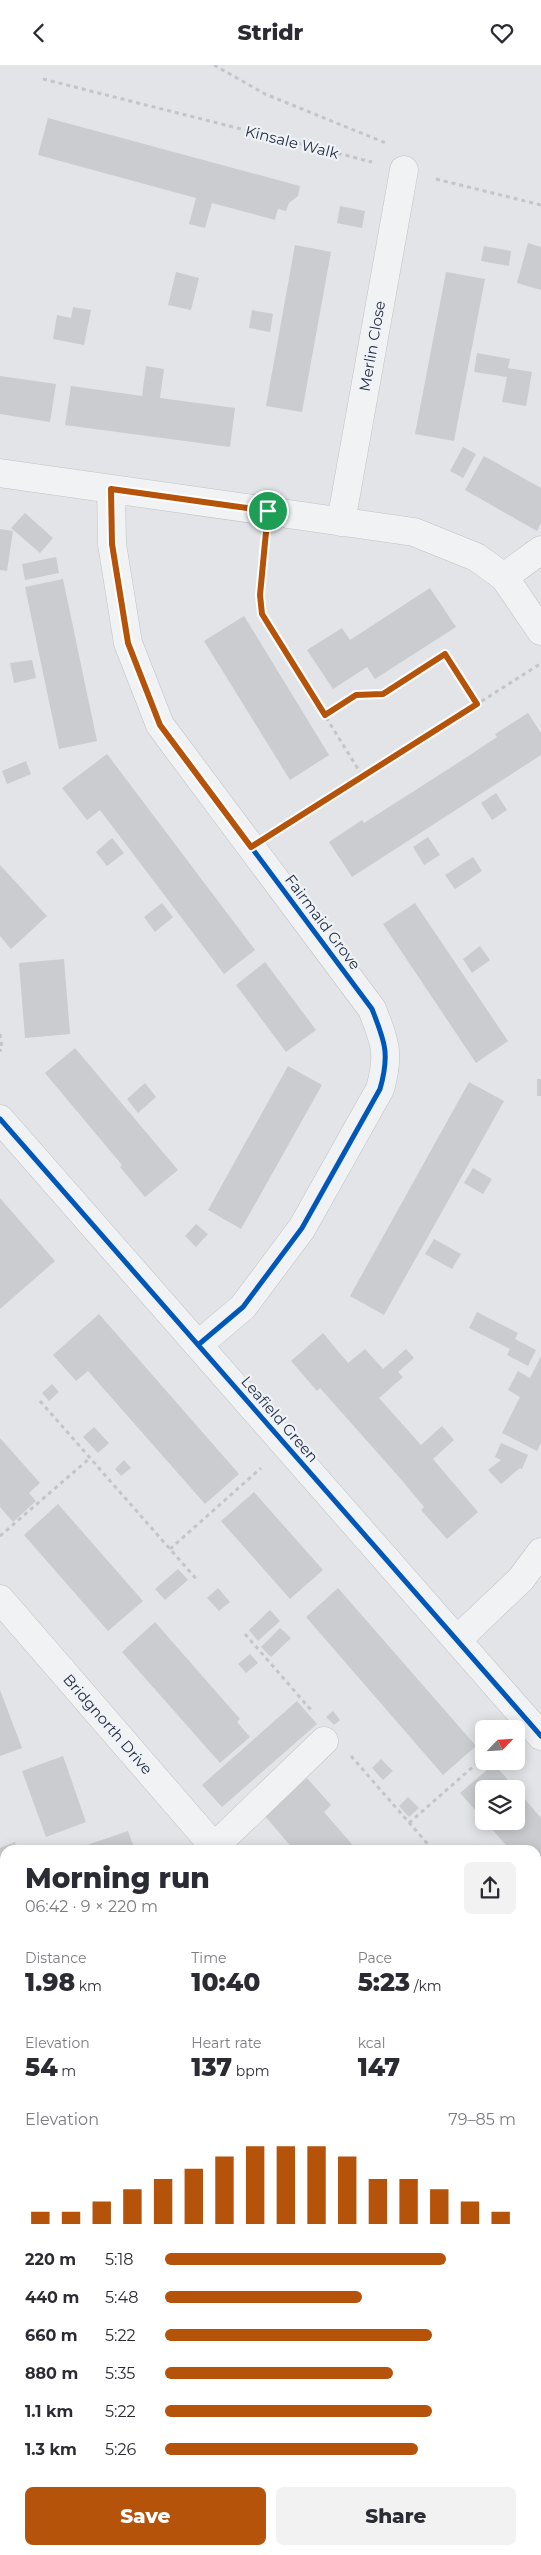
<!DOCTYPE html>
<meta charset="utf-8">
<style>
:root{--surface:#fff;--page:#f2f2f3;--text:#2b2b33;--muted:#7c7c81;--accent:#b45309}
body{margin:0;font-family:Montserrat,sans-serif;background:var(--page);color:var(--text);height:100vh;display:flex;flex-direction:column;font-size:19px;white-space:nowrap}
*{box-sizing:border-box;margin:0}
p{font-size:16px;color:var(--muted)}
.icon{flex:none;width:28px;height:28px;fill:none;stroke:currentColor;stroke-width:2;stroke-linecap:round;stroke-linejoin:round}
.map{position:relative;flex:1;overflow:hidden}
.details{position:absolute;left:0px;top:1780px;width:541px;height:710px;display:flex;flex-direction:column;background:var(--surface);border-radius:15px 15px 0 0;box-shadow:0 2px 12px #0003}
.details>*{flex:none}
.needle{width:32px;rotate:65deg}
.controls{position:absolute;left:475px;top:1655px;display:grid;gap:10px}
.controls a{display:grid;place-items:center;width:50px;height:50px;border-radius:8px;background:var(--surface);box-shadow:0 2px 12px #0003;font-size:25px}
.pin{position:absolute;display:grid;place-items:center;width:42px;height:42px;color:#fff;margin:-21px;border:2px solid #fff;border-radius:50%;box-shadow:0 1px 5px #0007}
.round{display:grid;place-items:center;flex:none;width:52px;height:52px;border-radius:8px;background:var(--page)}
.headline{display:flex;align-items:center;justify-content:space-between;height:85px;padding:0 25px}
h1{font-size:28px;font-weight:800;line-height:38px}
.stats{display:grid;grid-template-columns:repeat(3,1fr);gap:8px;height:85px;padding:5px 25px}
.stats div{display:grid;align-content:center}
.stats b{font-size:25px;font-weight:800}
.stats small{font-size:14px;font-weight:400}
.stats p{font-size:14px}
.chart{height:140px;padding:10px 25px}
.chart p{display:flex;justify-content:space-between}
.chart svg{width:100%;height:90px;margin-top:5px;stroke:var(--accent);stroke-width:6}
.button{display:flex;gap:10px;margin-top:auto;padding:10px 25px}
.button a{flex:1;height:58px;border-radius:8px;background:var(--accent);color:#fff;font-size:20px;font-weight:800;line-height:58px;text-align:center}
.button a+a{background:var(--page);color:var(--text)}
ul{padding:0 25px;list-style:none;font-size:16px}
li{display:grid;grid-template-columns:80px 60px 1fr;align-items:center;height:38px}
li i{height:12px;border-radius:6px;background:var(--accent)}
header{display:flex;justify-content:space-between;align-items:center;height:65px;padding:0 25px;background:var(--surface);font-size:22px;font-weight:800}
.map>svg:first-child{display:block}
.green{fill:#d2dcd1}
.building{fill:#caccd0}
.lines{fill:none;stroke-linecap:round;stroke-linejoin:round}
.minor-casing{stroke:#c0c2c5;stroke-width:29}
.path{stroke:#c3c5ca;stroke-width:3;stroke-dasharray:4 4;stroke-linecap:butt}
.minor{stroke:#f1f2f4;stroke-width:28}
.cycleway-casing{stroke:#eff2f7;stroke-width:8}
.cycleway{stroke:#0057b8;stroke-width:5}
.route-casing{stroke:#fff;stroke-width:10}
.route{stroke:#b45309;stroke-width:6}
.labels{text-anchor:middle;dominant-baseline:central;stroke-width:4.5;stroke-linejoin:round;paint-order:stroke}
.street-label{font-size:15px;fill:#263043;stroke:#eff2f7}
</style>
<header><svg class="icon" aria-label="back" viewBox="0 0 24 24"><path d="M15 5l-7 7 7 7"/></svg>Stridr<svg class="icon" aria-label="heart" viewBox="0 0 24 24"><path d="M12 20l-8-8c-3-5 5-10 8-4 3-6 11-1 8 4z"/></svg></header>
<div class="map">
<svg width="541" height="2490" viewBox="0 0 541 2490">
<rect width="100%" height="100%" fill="#e2e4e7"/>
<path class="green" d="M 5,2119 L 5,2186 L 0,2184 L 0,2121 Z"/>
<path class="building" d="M 48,53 L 300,121 L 298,131 L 289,138 L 286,146 L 278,144 L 275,155 L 212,138 L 205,163 L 189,159 L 196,133 L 38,90 Z
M 340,141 L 365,146 L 362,163 L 337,158 Z
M 528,178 L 541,182 L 541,225 L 517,218 Z
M 295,180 L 331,187 L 302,347 L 266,341 Z
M 484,181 L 511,186 L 509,201 L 481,196 Z
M 176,207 L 199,213 L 191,245 L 168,240 Z
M 446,207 L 485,214 L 454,376 L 415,369 Z
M 73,242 L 91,245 L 84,280 L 53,274 L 57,250 L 71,253 Z
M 252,245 L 273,249 L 270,267 L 249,263 Z
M 477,288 L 510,294 L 508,303 L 532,307 L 526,341 L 502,337 L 507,312 L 474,307 Z
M 146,301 L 164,304 L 160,333 L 235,343 L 230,382 L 65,360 L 71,321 L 142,331 Z
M 0,311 L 56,319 L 50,357 L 0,349 Z
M 463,382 L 476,389 L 463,413 L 450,406 Z
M 484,391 L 541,423 L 541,458 L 537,466 L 465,425 Z
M 25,448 L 53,473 L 40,488 L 11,463 Z
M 0,464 L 13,466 L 7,506 L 0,505 Z
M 56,492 L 59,508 L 25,515 L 22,499 Z
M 63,514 L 97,676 L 59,684 L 25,522 Z
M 430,523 L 456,562 L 375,614 L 367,602 L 333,624 L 307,585 L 342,563 L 350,575 Z
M 244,551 L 329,690 L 290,715 L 204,576 Z
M 32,595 L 36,613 L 14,618 L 10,598 Z
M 528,648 L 541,668 L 541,690 L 352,812 L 329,777 L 362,755 L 364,758 L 464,694 L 497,672 L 495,669 Z
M 107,689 L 255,885 L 224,909 L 100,745 L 87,755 L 62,723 Z
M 26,696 L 31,709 L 7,719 L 2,706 Z
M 496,728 L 507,745 L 492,755 L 481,738 Z
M 428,772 L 440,790 L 424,800 L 413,782 Z
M 112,773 L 124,788 L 107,801 L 96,787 Z
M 473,792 L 482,806 L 455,824 L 445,810 Z
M 0,800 L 47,851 L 11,884 L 0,871 Z
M 162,838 L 173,852 L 155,867 L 144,852 Z
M 415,838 L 508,976 L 476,998 L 383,859 Z
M 480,881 L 490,895 L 472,908 L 463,894 Z
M 64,894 L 70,969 L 25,973 L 19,898 Z
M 265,897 L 316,965 L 286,987 L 236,920 Z
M 75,983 L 178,1105 L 145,1132 L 120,1102 L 122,1100 L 45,1008 Z
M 288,1001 L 322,1020 L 241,1164 L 208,1145 Z
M 537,1014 L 541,1014 L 541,1031 L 537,1031 Z
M 469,1017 L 504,1036 L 384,1250 L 350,1231 Z
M 145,1018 L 156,1032 L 138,1048 L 127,1034 Z
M 473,1103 L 492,1114 L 483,1129 L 464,1118 Z
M 0,1133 L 55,1196 L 0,1244 Z
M 196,1159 L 208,1169 L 196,1182 L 185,1171 Z
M 434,1174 L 461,1189 L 452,1204 L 425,1189 Z
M 477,1247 L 518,1268 L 515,1274 L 536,1285 L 528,1301 L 507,1290 L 510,1284 L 469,1263 Z
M 99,1249 L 239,1409 L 205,1439 L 88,1306 L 76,1316 L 53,1290 Z
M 323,1268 L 348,1298 L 365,1284 L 383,1304 L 406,1284 L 414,1293 L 398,1307 L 403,1312 L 379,1333 L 421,1380 L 442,1361 L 454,1375 L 433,1394 L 478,1447 L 447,1474 L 421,1445 L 424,1442 L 399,1412 L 320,1323 L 317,1326 L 291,1296 Z
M 541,1291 L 541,1378 L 537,1386 L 502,1368 L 520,1332 L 508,1325 L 518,1306 L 530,1313 Z
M 52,1319 L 59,1327 L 49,1336 L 42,1328 Z
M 94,1362 L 109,1378 L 98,1388 L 83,1372 Z
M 0,1373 L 40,1418 L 29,1428 L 36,1436 L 13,1457 L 0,1442 Z
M 501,1378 L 528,1390 L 522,1404 L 520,1403 L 501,1419 L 488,1405 L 501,1395 L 495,1392 Z
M 124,1395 L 131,1403 L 121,1411 L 115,1404 Z
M 254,1427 L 323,1505 L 290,1534 L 221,1456 Z
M 58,1439 L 143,1536 L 108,1566 L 24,1470 Z
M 178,1504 L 188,1515 L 165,1535 L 155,1524 Z
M 218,1523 L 230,1537 L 219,1546 L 207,1533 Z
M 338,1523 L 476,1681 L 443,1710 L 306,1552 Z
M 270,1545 L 280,1556 L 258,1576 L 249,1565 Z
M 155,1557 L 240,1654 L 237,1657 L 250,1672 L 220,1698 L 122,1587 Z
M 280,1563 L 291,1573 L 271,1592 L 261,1582 Z
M 250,1589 L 258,1598 L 246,1608 L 238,1599 Z
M 0,1625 L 22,1683 L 0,1691 Z
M 297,1636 L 317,1659 L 222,1742 L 202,1720 Z
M 333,1646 L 340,1655 L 334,1660 L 326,1652 Z
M 63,1691 L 86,1757 L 46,1772 L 22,1706 Z
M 381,1694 L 393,1706 L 383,1715 L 372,1703 Z
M 494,1699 L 516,1724 L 484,1724 L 484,1755 L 460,1728 Z
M 307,1713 L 331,1740 L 324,1747 L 357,1785 L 294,1785 L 265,1751 Z
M 516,1724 L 541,1753 L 541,1798 L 536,1802 L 536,1785 L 510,1785 L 485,1756 L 516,1756 Z
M 408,1732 L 419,1743 L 409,1752 L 399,1741 Z
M 128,1766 L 135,1785 L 89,1785 L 87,1780 Z
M 15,1777 L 17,1785 L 5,1785 L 5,1799 L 0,1801 L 0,1783 Z
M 5,1803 L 5,1827 L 0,1829 L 0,1805 Z
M 0,1840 L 5,1853 L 5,1941 L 0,1928 Z
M 536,1997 L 541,1997 L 541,2042 L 536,2041 Z
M 5,2035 L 5,2051 L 0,2037 Z
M 536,2161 L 541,2162 L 541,2206 L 536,2205 Z
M 536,2291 L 541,2291 L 541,2487 L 510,2489 L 510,2485 L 536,2485 Z
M 5,2388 L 5,2485 L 47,2485 L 48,2490 L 0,2490 L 0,2390 Z
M 103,2485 L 225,2485 L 212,2490 L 90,2490 Z
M 347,2485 L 352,2485 L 354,2490 L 335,2490 Z"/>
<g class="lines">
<g class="minor-casing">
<path id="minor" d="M 0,408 L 414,467 L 476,492 L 504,512 L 541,566
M 111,424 L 112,479 L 128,578 L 160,660 L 372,944 C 385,977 390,989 380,1024 L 302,1163 L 243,1242 L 198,1280
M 341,457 L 404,105
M 504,512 L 541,485
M 0,1054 L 541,1671
M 0,1534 L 217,1785
M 457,1575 L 521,1514 L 541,1487
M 214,1782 L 324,1676
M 536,2104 L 541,2104
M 0,2197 L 5,2198
M 454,2490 L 454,2485"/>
</g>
<path class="path" d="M 214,0 L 265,29 L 386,78
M 43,14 L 372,97
M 436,114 L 541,140
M 265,479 L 260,530 L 262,549 L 363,712
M 325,650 L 356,630 L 383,629 L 445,589 L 477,639
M 279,765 L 540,599
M 0,969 L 2,984 L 0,986
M 40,1336 L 198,1516
M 0,1471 L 90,1393
M 170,1484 L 261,1403
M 245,1569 L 311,1645
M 351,1691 L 433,1785
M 409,1758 L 484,1692
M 0,1951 L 5,1949
M 536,1967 L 541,1960
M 0,2088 L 5,2102
M 0,2372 L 5,2370"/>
<use href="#minor" class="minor"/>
<g class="cycleway-casing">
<path id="cycleway" d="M 111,424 L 112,479 L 128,578 L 160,660 L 372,944 C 385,977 390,989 380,1024 L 302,1163 L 243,1242 L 198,1280
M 0,1054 L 541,1671"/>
</g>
<use href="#cycleway" class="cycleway"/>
</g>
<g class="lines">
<g class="route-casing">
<path id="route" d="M 111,424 L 268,446 L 260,530 L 262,549 L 325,650 L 356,630 L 383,629 L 445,589 L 477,639 L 251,782 L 160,660 L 128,578 L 112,479 Z"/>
</g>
<use href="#route" class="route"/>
</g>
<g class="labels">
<g class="street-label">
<text transform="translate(292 77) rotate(14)">Kinsale Walk</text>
<text transform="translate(372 281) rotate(-80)">Merlin Close</text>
<text transform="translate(323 857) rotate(53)">Fairmaid Grove</text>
<text transform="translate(280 1354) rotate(49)">Leafield Green</text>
<text transform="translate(108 1659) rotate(49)">Bridgnorth Drive</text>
</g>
</g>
</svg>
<div class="controls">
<a><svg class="needle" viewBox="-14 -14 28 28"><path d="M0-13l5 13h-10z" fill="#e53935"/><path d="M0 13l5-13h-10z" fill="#7c7c81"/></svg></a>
<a><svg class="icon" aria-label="layers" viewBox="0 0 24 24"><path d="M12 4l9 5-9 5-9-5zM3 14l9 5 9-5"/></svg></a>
</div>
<div class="pin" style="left:268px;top:446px;background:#1e9e55"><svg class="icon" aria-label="arrive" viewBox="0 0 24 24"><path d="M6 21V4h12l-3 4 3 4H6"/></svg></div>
<section class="details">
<div class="headline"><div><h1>Morning run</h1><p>06:42 · 9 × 220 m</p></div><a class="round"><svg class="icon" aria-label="share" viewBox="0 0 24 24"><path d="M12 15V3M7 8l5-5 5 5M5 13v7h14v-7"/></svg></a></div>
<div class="stats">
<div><p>Distance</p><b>1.98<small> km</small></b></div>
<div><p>Time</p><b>10:40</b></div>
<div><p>Pace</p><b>5:23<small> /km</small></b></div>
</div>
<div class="stats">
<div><p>Elevation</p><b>54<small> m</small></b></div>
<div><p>Heart rate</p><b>137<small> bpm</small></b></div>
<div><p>kcal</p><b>147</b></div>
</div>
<div class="chart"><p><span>Elevation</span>79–85 m</p>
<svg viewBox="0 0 160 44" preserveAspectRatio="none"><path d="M5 44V38M15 44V38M25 44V33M35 44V27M45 44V22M55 44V17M65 44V11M75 44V6M85 44V6M95 44V6M105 44V11M115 44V22M125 44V22M135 44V27M145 44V33M155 44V38"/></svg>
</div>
<ul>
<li><b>220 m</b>5:18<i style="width:80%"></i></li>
<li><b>440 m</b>5:48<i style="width:56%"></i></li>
<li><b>660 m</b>5:22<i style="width:76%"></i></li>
<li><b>880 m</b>5:35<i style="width:65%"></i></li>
<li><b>1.1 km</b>5:22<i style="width:76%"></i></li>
<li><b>1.3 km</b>5:26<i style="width:72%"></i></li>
</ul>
<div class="button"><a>Save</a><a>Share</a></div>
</section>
</div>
